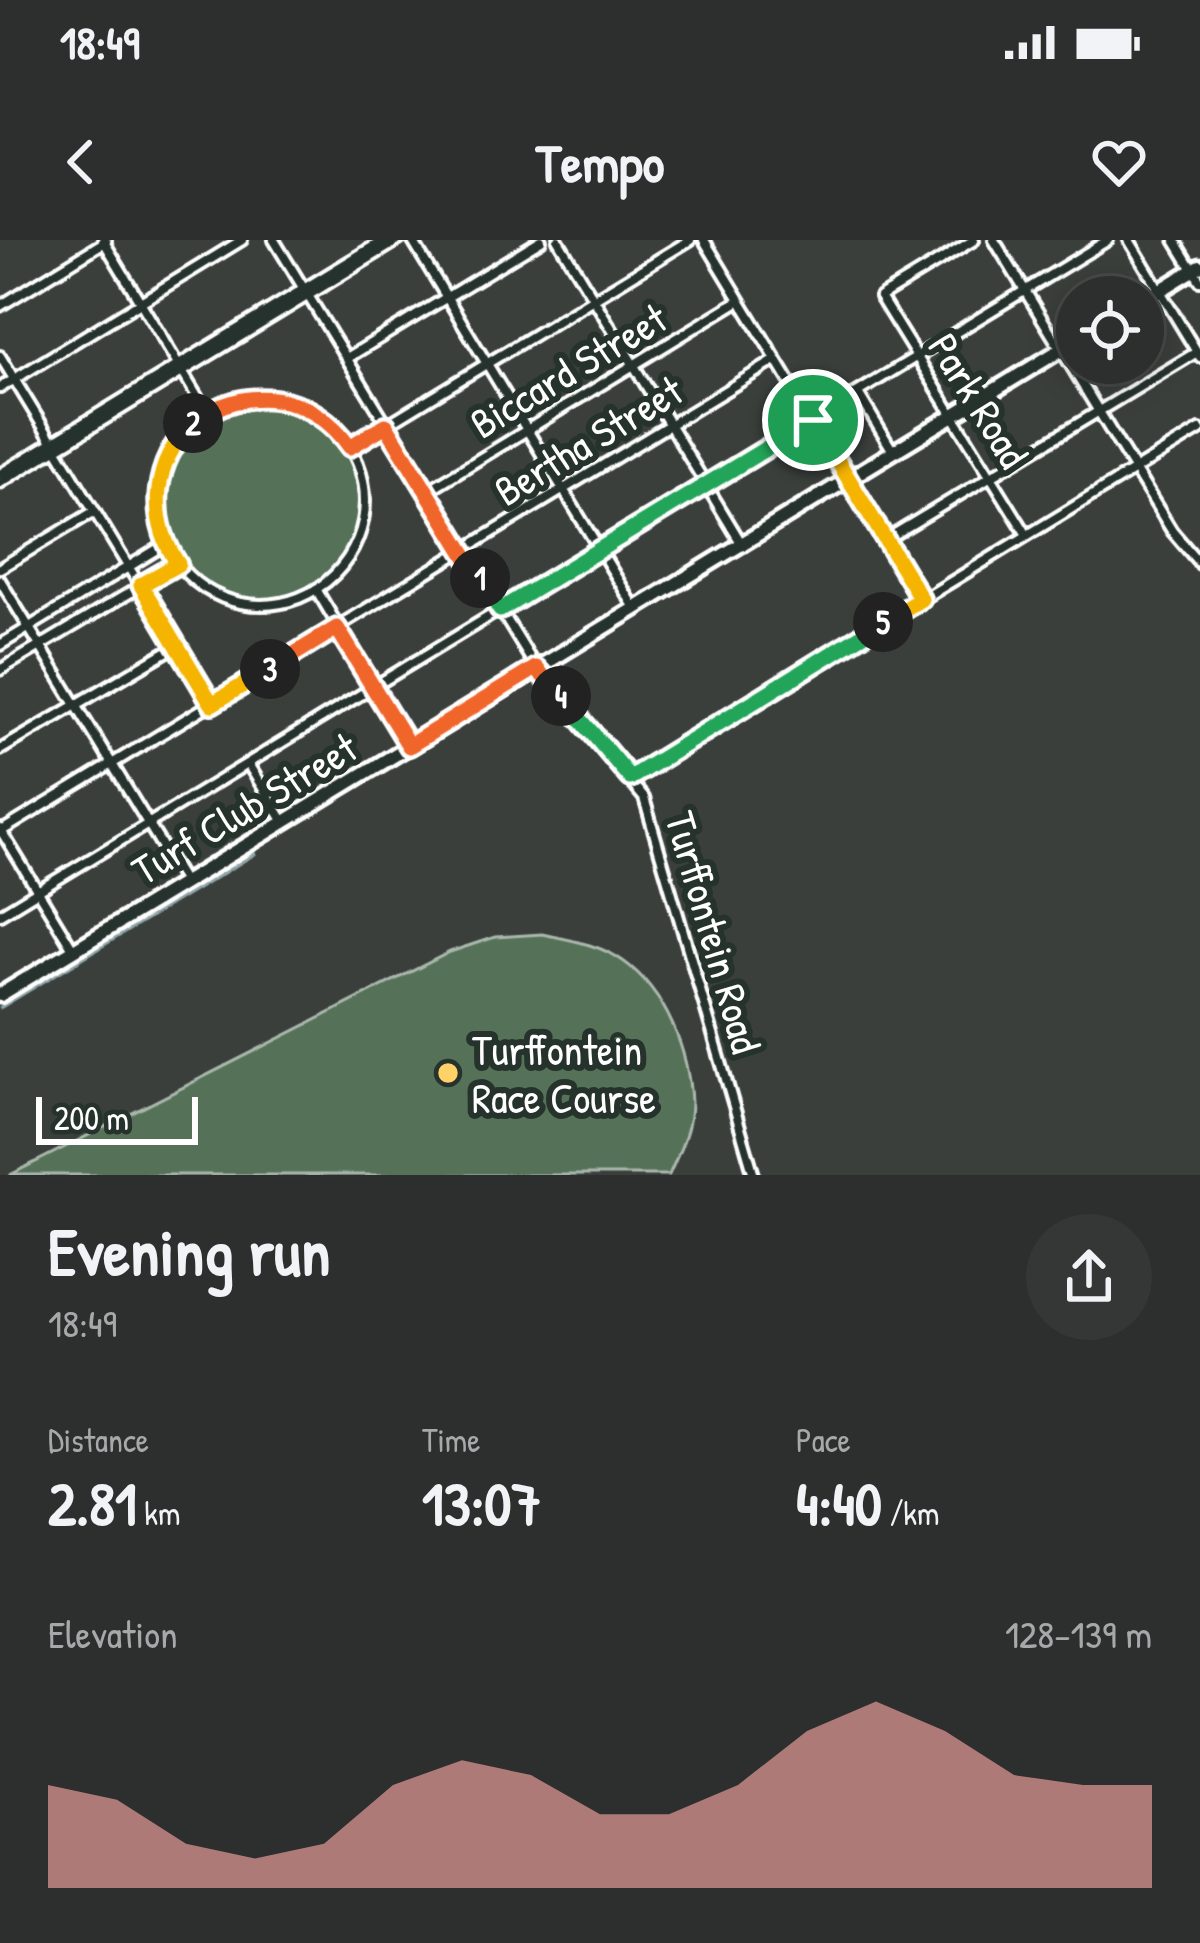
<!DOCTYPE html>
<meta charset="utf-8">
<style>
:root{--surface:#2c2f2d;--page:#343735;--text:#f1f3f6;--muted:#a6a9aa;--line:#484a49;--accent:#e69b98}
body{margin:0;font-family:"Patrick Hand",sans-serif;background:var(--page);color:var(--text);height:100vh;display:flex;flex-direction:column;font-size:45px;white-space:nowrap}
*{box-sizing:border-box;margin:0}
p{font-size:39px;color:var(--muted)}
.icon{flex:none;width:66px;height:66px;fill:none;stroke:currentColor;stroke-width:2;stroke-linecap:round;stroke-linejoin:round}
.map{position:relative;height:935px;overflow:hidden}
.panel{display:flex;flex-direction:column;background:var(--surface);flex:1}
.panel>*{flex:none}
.fabs{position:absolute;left:1056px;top:36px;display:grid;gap:24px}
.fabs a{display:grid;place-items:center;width:108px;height:108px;border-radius:50%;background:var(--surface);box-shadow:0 6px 30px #0003,0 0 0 3px var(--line);font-size:60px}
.scale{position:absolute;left:36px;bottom:30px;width:162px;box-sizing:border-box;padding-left:12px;border:6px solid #fff;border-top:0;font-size:33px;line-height:42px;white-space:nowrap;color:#fff;-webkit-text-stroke:9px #26332d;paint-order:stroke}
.pin{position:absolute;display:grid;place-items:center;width:102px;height:102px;color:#fff;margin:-51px;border:6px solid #fff;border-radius:50%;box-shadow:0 3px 12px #0007}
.km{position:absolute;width:60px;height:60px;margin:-30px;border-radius:50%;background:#222;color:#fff;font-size:33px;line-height:60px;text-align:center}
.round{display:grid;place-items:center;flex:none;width:126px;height:126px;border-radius:63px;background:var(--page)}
.summary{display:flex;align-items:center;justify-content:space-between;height:204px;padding:0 48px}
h1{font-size:66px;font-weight:700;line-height:90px}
.figures{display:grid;grid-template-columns:repeat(3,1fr);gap:18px;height:204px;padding:12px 48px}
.figures div{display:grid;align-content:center}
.figures b{font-size:60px;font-weight:700}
.figures small{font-size:33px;font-weight:400}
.figures p{font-size:33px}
.chart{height:336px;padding:24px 48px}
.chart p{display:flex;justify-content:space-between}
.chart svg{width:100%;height:216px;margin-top:12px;fill:var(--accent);opacity:.7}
.status{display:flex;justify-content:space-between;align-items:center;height:84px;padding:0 60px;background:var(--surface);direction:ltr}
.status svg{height:33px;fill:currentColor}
header{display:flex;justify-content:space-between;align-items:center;height:156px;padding:0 48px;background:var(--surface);font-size:54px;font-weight:700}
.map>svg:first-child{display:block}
.green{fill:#547159;stroke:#aab8ac;stroke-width:3}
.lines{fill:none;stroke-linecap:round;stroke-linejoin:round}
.stream{stroke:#8fa4a6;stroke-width:3}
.minor-casing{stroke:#fff;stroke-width:16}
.major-casing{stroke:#fff;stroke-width:21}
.minor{stroke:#26332d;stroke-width:8}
.major{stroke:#26332d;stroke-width:12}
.split-1-casing{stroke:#fff;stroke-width:24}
.split-2-casing{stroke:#fff;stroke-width:24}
.split-3-casing{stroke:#fff;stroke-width:24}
.split-4-casing{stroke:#fff;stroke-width:24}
.split-5-casing{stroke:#fff;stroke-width:24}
.split-6-casing{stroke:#fff;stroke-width:24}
.split-1{stroke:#22a559;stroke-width:15}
.split-2{stroke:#f0652b;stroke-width:15}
.split-3{stroke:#f5b400;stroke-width:15}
.split-4{stroke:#f0652b;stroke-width:15}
.split-5{stroke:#22a559;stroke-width:15}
.split-6{stroke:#f5b400;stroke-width:15}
.poi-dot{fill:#ffd166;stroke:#26332d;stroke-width:4.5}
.labels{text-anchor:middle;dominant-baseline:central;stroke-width:12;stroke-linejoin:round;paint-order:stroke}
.street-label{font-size:42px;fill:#fff;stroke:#26332d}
.poi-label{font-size:42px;fill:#fff;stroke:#26332d;text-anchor:start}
</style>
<div class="status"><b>18:49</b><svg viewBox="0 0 49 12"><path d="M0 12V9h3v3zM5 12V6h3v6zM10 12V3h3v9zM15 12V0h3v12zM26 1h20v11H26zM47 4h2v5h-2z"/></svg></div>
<header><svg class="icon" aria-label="back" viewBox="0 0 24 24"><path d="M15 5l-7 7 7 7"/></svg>Tempo<svg class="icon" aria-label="heart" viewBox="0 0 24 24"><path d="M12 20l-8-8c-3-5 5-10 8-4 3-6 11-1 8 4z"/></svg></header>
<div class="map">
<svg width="1200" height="935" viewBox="0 0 1200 935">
<rect width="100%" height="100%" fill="#3a3f3c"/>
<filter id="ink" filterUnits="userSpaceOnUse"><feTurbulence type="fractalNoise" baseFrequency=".00833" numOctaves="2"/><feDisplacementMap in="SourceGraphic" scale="24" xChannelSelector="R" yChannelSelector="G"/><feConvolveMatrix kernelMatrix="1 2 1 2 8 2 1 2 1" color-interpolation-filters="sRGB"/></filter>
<g filter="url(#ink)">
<path class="green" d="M162 261a99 99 0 1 1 198 0a99 99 0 1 1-198 0Z
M 542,694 C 570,700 599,704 623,721 C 666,751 689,812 691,863 C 691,888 679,913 669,935 L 10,935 L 450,712 L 495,697 Z"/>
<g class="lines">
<path class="stream" d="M 0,768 L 255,614"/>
<g class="minor-casing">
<path id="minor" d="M 103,0 L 207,173
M 274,0 L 536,428 L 644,558 L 754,935
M 412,0 L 635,368
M 558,0 L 743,306
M 704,0 L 921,359
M 974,0 L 880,57 L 1027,295
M 994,0 L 1172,291 L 1200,324
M 1129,0 L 1200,117
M 1175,0 L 1200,41
M 0,66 L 106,1
M 0,116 L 212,464
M 347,118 L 541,0
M 0,148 L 242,0
M 858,153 L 894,213
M157 261a104 104 0 1 1 208 0a104 104 0 1 1-208 0Z
M 350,207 L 690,0
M 0,234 L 384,0
M 0,243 L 399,0
M 427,251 L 740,60
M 885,300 L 1197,112
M 0,328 L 95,271
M 0,340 L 185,644
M 316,349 L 409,506
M 0,405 L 166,304
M 0,430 L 178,324
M 0,510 L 176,406
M 248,524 L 284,582
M 630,538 L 1200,190
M 0,589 L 73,709
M 0,592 L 776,120
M 0,674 L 1108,0"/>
</g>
<g class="major-casing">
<path id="major" d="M 1143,61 L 1200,26
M 0,755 L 1077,100"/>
</g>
<use href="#minor" class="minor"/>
<use href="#major" class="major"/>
</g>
</g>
<g class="lines" filter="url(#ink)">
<g class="split-1-casing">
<path id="split-1" d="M 480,338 L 500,370 L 813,180"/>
</g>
<g class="split-2-casing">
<path id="split-2" d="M 193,183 C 244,142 313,153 350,207 L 386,185 L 480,338"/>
</g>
<g class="split-3-casing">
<path id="split-3" d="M 193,183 C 153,222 147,277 178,324 L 141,345 L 212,464 L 270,429"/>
</g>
<g class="split-4-casing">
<path id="split-4" d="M 270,429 L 337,388 L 409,506 L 536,428 L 561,456"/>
</g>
<g class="split-5-casing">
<path id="split-5" d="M 561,456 L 630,538 L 883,382"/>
</g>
<g class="split-6-casing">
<path id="split-6" d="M 813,180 L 921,359 L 883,382"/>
</g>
<use href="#split-1" class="split-1"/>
<use href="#split-2" class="split-2"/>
<use href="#split-3" class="split-3"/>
<use href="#split-4" class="split-4"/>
<use href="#split-5" class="split-5"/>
<use href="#split-6" class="split-6"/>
</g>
<circle class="poi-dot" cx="448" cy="833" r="12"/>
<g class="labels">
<g class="street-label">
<text transform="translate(568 130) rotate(-31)">Biccard Street</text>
<text transform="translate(979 160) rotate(58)">Park Road</text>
<text transform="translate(588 200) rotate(-31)">Bertha Street</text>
<text transform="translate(244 568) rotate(-31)">Turf Club Street</text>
<text transform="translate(714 692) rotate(74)">Turffontein Road</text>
</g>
<g class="poi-label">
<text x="472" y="809">Turffontein<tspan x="472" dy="48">Race Course</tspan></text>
</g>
</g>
</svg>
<div class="fabs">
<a><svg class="icon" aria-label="locate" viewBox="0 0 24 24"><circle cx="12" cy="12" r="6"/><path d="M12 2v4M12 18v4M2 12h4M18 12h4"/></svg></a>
</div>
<div class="scale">200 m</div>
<div class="pin" style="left:813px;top:180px;background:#1e9e55"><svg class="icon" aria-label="arrive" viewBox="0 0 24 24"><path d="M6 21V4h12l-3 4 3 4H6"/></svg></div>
<b class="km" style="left:480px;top:338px">1</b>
<b class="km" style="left:193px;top:183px">2</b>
<b class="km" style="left:270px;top:429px">3</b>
<b class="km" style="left:561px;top:456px">4</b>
<b class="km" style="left:883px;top:382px">5</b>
</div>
<section class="panel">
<div class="summary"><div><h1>Evening run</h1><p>18:49</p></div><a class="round"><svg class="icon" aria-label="share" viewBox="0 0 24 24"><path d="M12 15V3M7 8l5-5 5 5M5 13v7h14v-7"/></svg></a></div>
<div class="figures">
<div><p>Distance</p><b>2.81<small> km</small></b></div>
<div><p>Time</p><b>13:07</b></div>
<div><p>Pace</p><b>4:40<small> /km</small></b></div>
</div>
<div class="chart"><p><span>Elevation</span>128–139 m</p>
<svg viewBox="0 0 160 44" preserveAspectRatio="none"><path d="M0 44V23L10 26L20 35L30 38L40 35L50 23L60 18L70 21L80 29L90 29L100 23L110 12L120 6L130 12L140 21L150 23L160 23V44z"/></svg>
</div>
</section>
